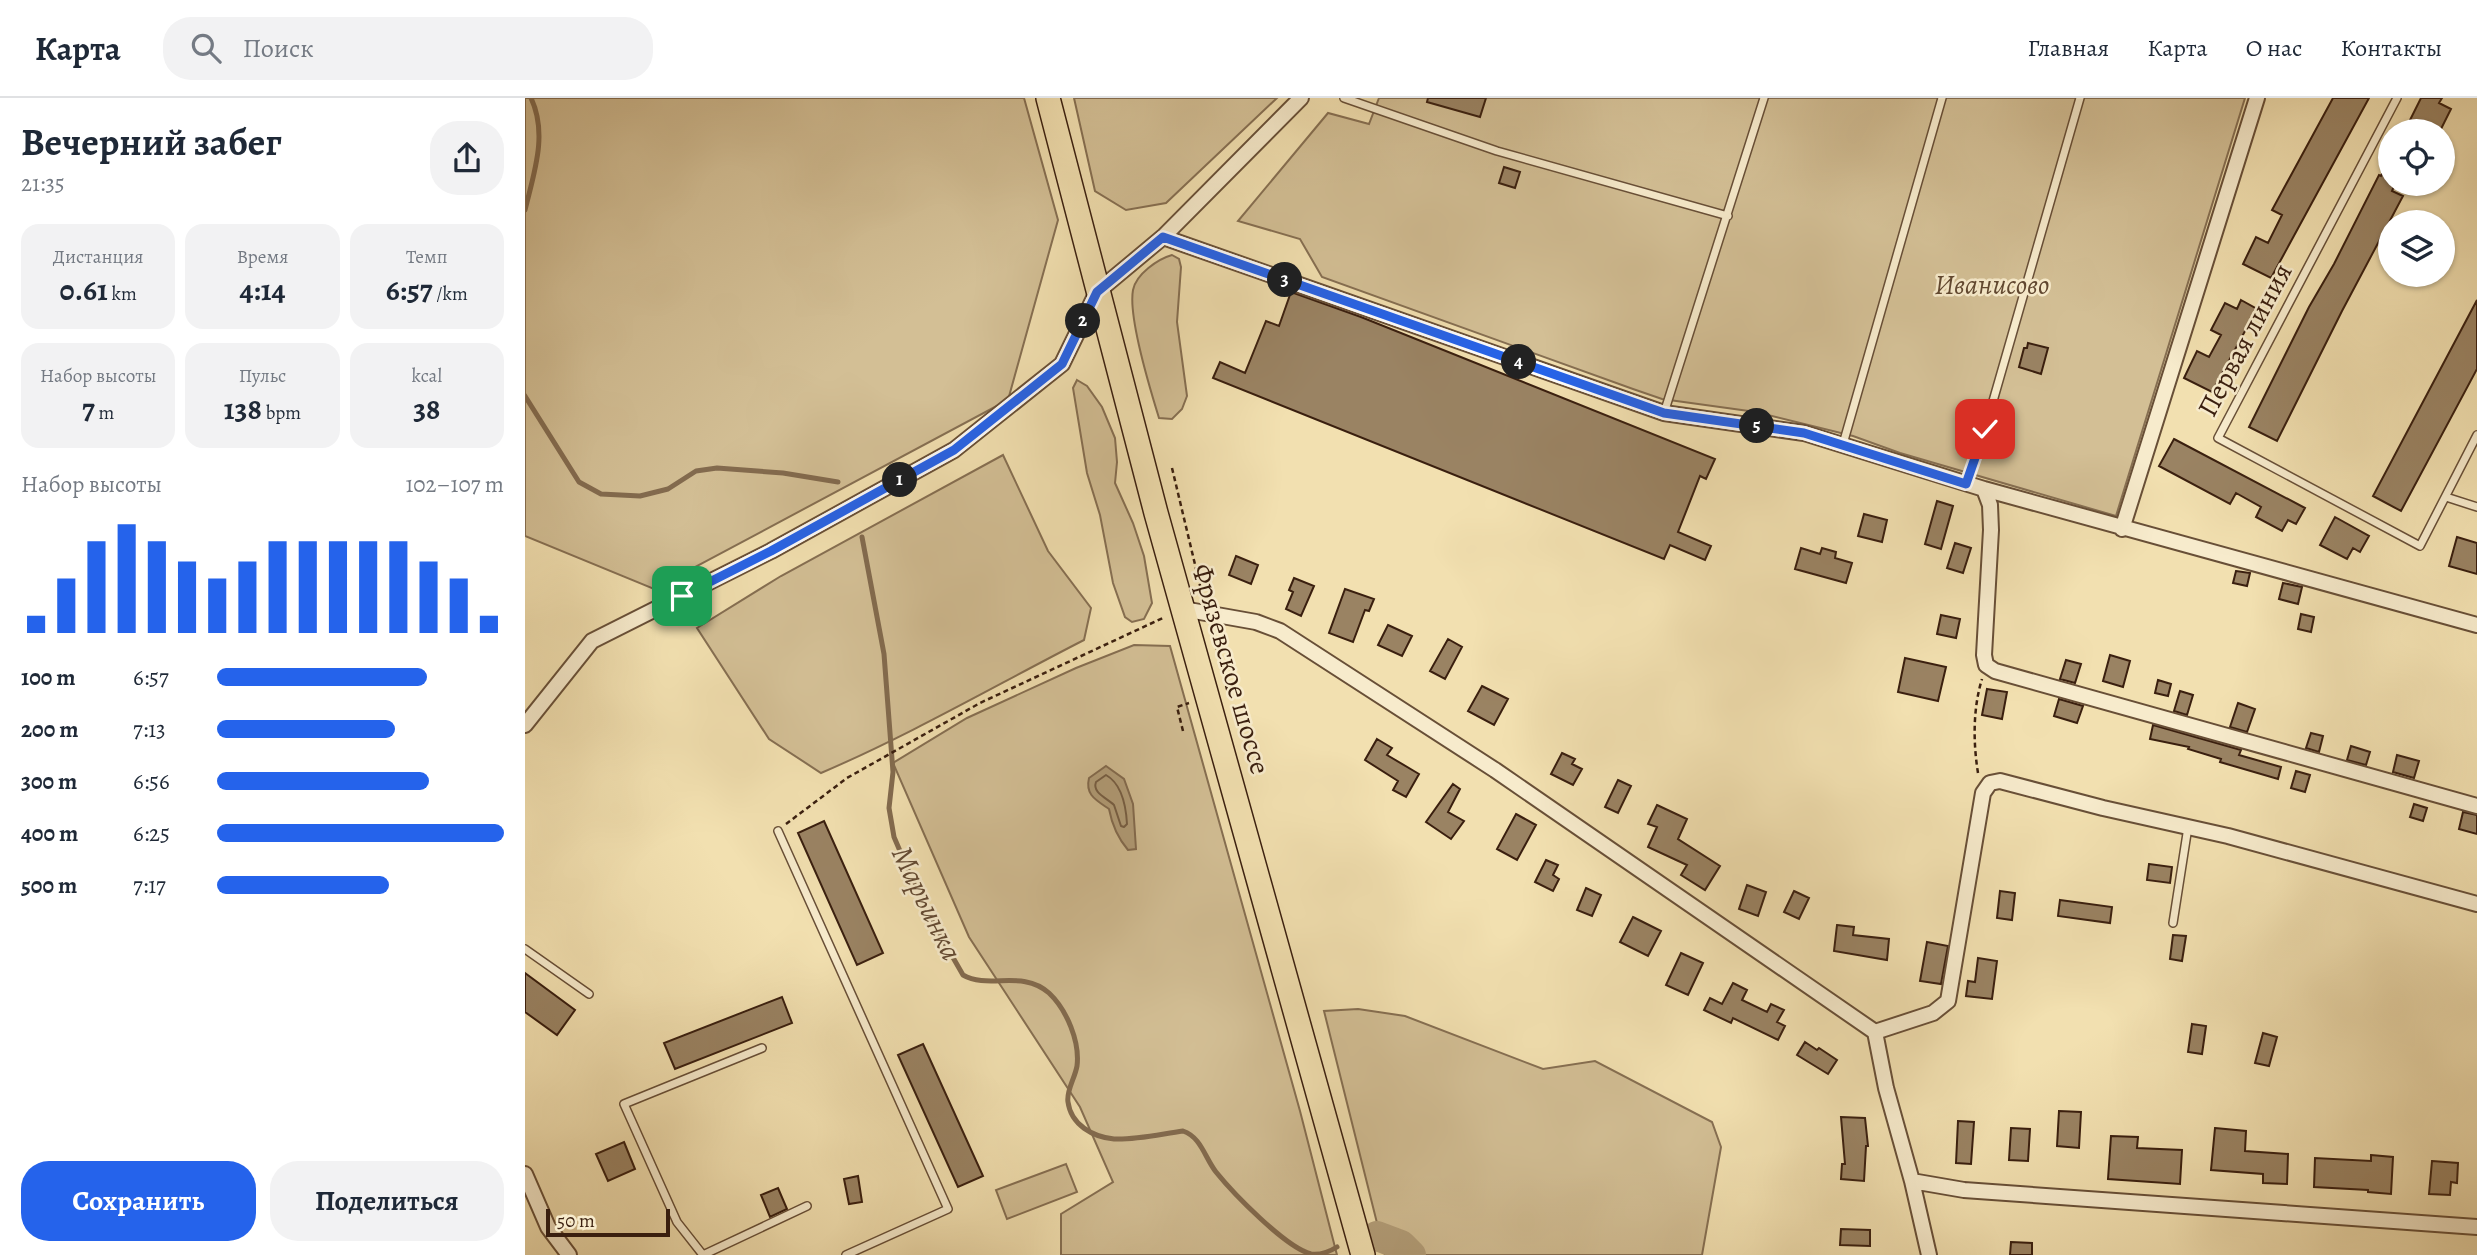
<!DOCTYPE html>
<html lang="ru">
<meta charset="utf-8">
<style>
:root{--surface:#fff;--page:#f2f2f3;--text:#1f2937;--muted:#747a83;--line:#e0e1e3;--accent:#2563eb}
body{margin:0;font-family:Alegreya,serif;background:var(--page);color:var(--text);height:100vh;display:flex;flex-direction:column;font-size:26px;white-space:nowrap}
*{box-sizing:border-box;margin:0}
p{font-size:23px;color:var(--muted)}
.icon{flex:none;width:38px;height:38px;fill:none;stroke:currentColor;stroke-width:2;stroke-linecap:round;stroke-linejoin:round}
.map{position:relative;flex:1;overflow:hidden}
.details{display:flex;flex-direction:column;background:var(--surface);width:525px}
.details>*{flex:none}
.controls{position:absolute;left:1853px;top:21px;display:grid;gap:14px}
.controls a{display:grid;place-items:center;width:77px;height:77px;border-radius:50%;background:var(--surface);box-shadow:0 2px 5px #0004;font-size:35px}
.scale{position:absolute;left:21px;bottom:18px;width:124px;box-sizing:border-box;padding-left:7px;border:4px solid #3a1f0f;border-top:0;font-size:19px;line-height:24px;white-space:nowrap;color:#3a1f0f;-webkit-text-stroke:5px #f7ebcc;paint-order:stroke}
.pin{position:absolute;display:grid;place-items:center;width:60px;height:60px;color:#fff;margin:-30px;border-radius:14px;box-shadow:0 4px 10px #0006}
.km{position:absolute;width:35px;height:35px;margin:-18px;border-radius:50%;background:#222;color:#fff;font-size:19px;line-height:35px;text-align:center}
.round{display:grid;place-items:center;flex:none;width:74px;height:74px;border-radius:28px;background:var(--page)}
.overview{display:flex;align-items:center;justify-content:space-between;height:119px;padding:0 21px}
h1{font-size:38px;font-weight:600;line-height:52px}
.metrics{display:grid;grid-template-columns:repeat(3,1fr);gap:10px;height:119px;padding:7px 21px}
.metrics div{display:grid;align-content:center;border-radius:18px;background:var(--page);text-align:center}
.metrics b{font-size:30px;font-weight:600}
.metrics small{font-size:19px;font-weight:400}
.metrics p{font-size:19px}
.chart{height:196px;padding:14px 21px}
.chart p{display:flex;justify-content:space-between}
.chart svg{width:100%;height:126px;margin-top:7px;stroke:var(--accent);stroke-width:6}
.cta{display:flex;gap:14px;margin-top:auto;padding:14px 21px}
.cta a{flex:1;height:80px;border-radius:28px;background:var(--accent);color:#fff;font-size:28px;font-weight:600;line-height:80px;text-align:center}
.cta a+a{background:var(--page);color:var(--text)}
ul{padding:0 21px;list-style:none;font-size:23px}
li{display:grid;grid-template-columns:112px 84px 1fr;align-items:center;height:52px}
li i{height:18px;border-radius:9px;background:var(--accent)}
header{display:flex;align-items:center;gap:42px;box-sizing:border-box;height:98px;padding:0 35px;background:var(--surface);border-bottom:2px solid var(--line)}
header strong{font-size:33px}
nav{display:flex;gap:38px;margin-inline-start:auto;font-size:24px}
.search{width:490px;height:63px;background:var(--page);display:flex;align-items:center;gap:18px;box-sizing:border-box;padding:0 24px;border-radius:28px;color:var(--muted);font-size:26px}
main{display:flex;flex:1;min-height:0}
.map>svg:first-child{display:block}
.green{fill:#d3bf95;stroke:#866f52;stroke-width:2}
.water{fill:#b39e79;stroke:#836b4f;stroke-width:2}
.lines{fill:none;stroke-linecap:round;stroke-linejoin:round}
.shore{stroke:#765e44;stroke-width:2}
.stream{stroke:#836b4f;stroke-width:5}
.river{stroke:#b39e79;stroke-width:30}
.building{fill:#9a8363;stroke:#3a1f0f;stroke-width:2}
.service-casing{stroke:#684f37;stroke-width:10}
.minor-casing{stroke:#684f37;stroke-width:18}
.trunk-casing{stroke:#3a1f0f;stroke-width:26}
.path{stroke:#3a1f0f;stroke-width:2.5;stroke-dasharray:5 3.5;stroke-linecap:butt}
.service{stroke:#f7ebcc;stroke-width:7}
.minor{stroke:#f7ebcc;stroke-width:14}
.trunk{stroke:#f2e0b0;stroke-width:23}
.route-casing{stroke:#fff;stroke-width:14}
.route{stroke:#2563eb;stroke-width:9}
.labels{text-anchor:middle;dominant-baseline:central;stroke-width:5;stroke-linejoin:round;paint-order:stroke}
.park-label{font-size:28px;font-style:italic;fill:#604730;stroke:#f7ebcc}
.street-label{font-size:28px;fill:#3a1f0f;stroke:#f7ebcc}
.water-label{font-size:30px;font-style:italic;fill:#644b34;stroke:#f7ebcc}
</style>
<header>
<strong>Карта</strong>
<div class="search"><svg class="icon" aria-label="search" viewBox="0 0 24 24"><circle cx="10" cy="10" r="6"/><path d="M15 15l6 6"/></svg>Поиск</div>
<nav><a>Главная</a><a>Карта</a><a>О нас</a><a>Контакты</a></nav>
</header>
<main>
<section class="details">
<div class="overview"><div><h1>Вечерний забег</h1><p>21:35</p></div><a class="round"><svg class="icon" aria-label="share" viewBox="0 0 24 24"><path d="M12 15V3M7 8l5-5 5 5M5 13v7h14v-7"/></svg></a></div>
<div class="metrics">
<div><p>Дистанция</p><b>0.61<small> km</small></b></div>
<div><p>Время</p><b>4:14</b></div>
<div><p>Темп</p><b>6:57<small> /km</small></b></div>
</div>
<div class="metrics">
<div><p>Набор высоты</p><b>7<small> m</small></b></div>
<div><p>Пульс</p><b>138<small> bpm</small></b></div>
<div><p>kcal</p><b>38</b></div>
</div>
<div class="chart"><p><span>Набор высоты</span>102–107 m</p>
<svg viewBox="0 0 160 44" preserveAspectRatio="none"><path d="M5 44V38M15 44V25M25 44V12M35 44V6M45 44V12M55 44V19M65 44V25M75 44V19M85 44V12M95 44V12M105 44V12M115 44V12M125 44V12M135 44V19M145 44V25M155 44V38"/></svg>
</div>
<ul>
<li><b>100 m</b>6:57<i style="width:73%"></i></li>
<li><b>200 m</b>7:13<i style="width:62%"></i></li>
<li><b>300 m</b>6:56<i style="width:74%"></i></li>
<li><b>400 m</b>6:25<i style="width:100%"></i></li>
<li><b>500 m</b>7:17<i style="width:60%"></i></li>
</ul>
<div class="cta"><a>Сохранить</a><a>Поделиться</a></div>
</section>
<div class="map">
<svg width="1952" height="1157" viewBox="0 0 1952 1157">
<rect width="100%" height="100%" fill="#f2e0b0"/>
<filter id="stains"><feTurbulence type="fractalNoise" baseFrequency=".00286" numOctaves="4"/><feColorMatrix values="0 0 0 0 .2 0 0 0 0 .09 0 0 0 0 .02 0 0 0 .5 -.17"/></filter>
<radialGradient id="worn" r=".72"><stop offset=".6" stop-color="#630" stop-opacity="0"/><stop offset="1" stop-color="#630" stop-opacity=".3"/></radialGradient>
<path class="green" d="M 0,0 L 499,0 L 533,122 L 483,302 L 129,491 L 0,438 Z
M 549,0 L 752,0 L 641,105 L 601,112 L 570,93 Z
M 854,0 L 1720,0 L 1591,418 L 1375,355 L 1328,338 L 1231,314 L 1137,301 L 1108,291 L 797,179 L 775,141 L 713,123 L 803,15 L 844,26 Z
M 647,157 L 654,161 L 656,169 L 652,224 L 662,298 L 657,311 L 647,321 L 634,320 C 625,291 603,219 608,192 C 611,176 633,161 647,157 Z
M 552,282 L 562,288 L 577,309 L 590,340 L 592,364 L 590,385 L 608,425 L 619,458 L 627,505 L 619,521 L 607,524 L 600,519 L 588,485 L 575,417 L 562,375 L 548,290 Z
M 478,357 L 523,453 L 566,510 L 559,542 C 471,587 387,636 296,675 L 244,641 L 172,530 L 256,478 Z
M 609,547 L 645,548 L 775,1013 L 812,1157 L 536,1157 L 536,1116 L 588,1084 L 555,1009 L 444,839 L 368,665 L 442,620 L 551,570 Z
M 833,911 L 880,918 L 1018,971 L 1070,963 L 1187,1024 L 1196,1049 L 1177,1157 L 860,1157 L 799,913 Z
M 541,1066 L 552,1094 L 482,1121 L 471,1092 Z"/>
<path class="water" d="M 581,668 L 599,681 L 608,706 L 611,751 L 603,752 C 592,739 587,727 584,711 C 571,702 560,697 564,680 Z"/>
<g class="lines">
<path class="shore" d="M 581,677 C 597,686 601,708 602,726 L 599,729 L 596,728 L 589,707 C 582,700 567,695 571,684 Z"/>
<path class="stream" d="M 0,112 C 9,75 23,36 6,0
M 0,298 L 54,384 L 76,396 L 115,398 L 143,391 L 171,373 L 192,370 L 258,375 L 313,384
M 337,439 L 359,556 L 368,674 L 364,710 L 369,739 L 399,809 L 438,877 C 464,892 497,871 524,895 C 542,912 555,944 552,968 C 550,980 541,993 543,1004 C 546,1027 568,1039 589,1041 C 611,1042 636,1036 658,1033 C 676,1039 680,1060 691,1074 C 708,1095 760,1149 786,1156 C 795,1157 804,1154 812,1149"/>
<path class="river" d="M 852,1138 L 876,1147 L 886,1157"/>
</g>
<path class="building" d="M 903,0 L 961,0 L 955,19 L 902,4 Z
M 1808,0 L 1844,0 L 1746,180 L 1718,166 L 1731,139 L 1743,145 L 1757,117 L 1747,112 Z
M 1896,0 L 1917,0 L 1914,5 L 1926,11 L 1915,33 L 1903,33 L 1884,24 Z
M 1866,59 L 1866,86 L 1870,86 L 1867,93 L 1878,98 L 1817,213 L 1752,343 L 1724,329 L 1784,209 L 1809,166 L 1854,77 L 1856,78 Z
M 979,69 L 995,74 L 990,90 L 974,85 Z
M 766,194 L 836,219 L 1190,361 L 1181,381 L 1175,378 L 1153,434 L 1186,448 L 1180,462 L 1145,447 L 1139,461 L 688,280 L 695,264 L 720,275 L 741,223 L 754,228 Z
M 1716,202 L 1732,211 L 1687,294 L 1659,280 L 1672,253 L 1684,259 L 1696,237 L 1686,232 L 1700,205 L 1712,211 Z
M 1952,202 L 1952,271 L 1876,413 L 1848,398 Z
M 1503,245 L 1523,250 L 1516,276 L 1494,269 L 1499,250 L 1502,250 Z
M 1649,341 L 1780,410 L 1771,426 L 1763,422 L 1757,433 L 1731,419 L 1736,409 L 1711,395 L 1705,406 L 1634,368 Z
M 1412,403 L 1428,408 L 1416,451 L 1400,446 Z
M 1339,416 L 1362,422 L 1357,444 L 1333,438 Z
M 1810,419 L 1844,438 L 1835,454 L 1828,450 L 1822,461 L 1795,447 Z
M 1932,439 L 1952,445 L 1952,476 L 1924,468 Z
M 1430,445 L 1446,450 L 1438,475 L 1422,470 Z
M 1276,450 L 1295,456 L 1297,450 L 1311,454 L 1310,460 L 1327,465 L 1321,485 L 1270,471 Z
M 711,458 L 733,467 L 726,486 L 704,477 Z
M 1711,473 L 1725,475 L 1722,488 L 1708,485 Z
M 769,480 L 789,488 L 776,518 L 761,511 L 768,494 L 764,492 Z
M 1758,485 L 1777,489 L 1773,506 L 1754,501 Z
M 820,491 L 849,501 L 844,513 L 840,512 L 828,544 L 804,535 Z
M 1776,516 L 1789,519 L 1786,534 L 1773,531 Z
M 1416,517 L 1435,521 L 1431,540 L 1412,536 Z
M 863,527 L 887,538 L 877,558 L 853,547 Z
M 923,541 L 937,549 L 920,581 L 905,573 Z
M 1585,557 L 1605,563 L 1598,589 L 1578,583 Z
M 1380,560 L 1421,569 L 1413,603 L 1373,594 Z
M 1541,562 L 1556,566 L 1550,585 L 1535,581 Z
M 1633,582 L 1646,586 L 1643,598 L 1630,595 Z
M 957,588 L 983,601 L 969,627 L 943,613 Z
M 1462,591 L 1482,594 L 1477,621 L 1457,617 Z
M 1655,593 L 1668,597 L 1662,617 L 1649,613 Z
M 1534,601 L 1558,608 L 1552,625 L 1529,618 Z
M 1713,605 L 1730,611 L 1722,634 L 1705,629 Z
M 1628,627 L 1716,652 L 1714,657 L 1756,669 L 1753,681 L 1695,664 L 1696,661 L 1663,651 L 1664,649 L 1625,641 Z
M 1786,635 L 1798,638 L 1794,654 L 1781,650 Z
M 852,641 L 867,650 L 862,657 L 894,676 L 881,699 L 868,692 L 873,683 L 840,662 Z
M 1826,648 L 1845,654 L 1841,667 L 1822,662 Z
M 1037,655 L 1050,661 L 1047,666 L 1057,671 L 1048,687 L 1026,676 Z
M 1872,657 L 1894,663 L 1889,680 L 1868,674 Z
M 1771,673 L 1785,677 L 1780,694 L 1766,690 Z
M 1093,682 L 1106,688 L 1093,715 L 1080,709 Z
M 928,686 L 935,691 L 923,714 L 939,723 L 926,741 L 901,724 Z
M 1889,706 L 1902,710 L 1898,723 L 1885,719 Z
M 1132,707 L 1162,721 L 1153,741 L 1195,768 L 1180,792 L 1156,777 L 1162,767 L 1123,749 L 1132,729 L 1123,726 Z
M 1938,714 L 1952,717 L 1952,736 L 1934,731 Z
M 991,716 L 1011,727 L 992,762 L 972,751 Z
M 299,723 L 358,855 L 332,867 L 273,735 Z
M 1021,762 L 1033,767 L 1028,777 L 1034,781 L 1028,793 L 1010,784 Z
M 1624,766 L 1647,769 L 1645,785 L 1622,782 Z
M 1222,787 L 1241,794 L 1233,818 L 1214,811 Z
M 1061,790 L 1076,797 L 1067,818 L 1052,812 Z
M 1269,793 L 1284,800 L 1274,821 L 1259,814 Z
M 1475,793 L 1490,795 L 1487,822 L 1472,820 Z
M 1535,802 L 1587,809 L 1585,825 L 1533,818 Z
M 1108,819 L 1136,833 L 1123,858 L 1095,844 Z
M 1312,827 L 1329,829 L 1328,837 L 1364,841 L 1362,862 L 1309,853 Z
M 1648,837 L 1661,838 L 1657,863 L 1645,861 Z
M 1402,844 L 1423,848 L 1416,886 L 1395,883 Z
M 1156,855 L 1178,865 L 1163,897 L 1141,887 Z
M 1453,860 L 1472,863 L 1467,901 L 1441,898 L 1443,883 L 1450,884 Z
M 0,875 L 50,912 L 32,937 L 0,914 Z
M 1208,885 L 1222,892 L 1217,902 L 1242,914 L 1246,906 L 1259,912 L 1252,924 L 1260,928 L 1253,942 L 1208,920 L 1206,925 L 1179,912 L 1185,900 L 1197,906 Z
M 257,899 L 267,925 L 150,971 L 139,945 Z
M 1667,926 L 1681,928 L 1677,956 L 1663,954 Z
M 1738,935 L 1752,939 L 1744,968 L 1730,965 Z
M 1280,944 L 1292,952 L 1294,950 L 1312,962 L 1303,976 L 1272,957 Z
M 398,946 L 458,1078 L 433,1089 L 373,957 Z
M 1534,1013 L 1556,1014 L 1554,1050 L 1532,1048 Z
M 1316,1019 L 1340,1020 L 1343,1048 L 1341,1048 L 1339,1083 L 1316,1081 L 1317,1066 L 1320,1066 Z
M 1433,1023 L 1449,1024 L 1446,1066 L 1431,1065 Z
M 1486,1030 L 1505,1031 L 1503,1063 L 1484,1062 Z
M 1690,1030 L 1721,1033 L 1720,1053 L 1763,1056 L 1762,1086 L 1738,1085 L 1738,1076 L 1686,1072 Z
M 1586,1038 L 1613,1039 L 1612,1050 L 1657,1052 L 1655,1086 L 1583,1081 Z
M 99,1044 L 110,1071 L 83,1083 L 71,1056 Z
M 1846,1057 L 1868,1059 L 1866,1096 L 1843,1094 L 1843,1092 L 1789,1089 L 1790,1060 L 1846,1063 Z
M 1907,1063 L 1933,1065 L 1932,1085 L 1926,1084 L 1925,1097 L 1904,1096 Z
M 333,1078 L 337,1104 L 324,1106 L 319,1081 Z
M 253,1090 L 262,1111 L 245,1119 L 236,1097 Z
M 1316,1131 L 1345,1132 L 1345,1148 L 1315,1147 Z
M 1486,1144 L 1507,1145 L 1507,1157 L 1485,1157 Z"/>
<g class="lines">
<g class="service-casing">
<path id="service" d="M 819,0 L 972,53 L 1203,118
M 1872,0 L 1693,340 L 1895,448 L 1952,337
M 1139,315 L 1239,0
M 1318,346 L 1417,0
M 1441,385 L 1460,331 L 1555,0
M 1921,399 L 1952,409
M 253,733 L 423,1111 L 321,1157
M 1648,825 L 1663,729
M 0,851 L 64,896
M 237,950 L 99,1006 L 152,1124 L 178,1157 L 282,1108"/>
</g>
<g class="minor-casing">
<path id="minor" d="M 638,139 L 1139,315 L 1279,335 L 1459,391 L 1952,527
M 1459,391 L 1465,407 L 1466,432 L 1459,557 L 1461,567 L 1470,573 L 1952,708
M 1597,431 L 1732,0
M 658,511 L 731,524 L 755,533 L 970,672 L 1350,934 L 1361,990 L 1387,1083
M 0,627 L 67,543 L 246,453 L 429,352 L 537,266 L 572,194 L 638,139 L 776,0
M 1350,934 L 1408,915 L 1423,903 L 1458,695 L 1465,685 L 1475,683 L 1578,710 L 1703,738 L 1952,806
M 0,1076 L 23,1129 L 44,1157
M 1404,1157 L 1387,1083 L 1439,1092 L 1952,1129"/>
</g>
<g class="trunk-casing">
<path id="trunk" d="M 523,0 L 631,415 L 838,1157"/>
</g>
<path class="path" d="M 647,370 L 678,500
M 686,530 L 703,595
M 658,633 L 652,609 L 664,605
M 1453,675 C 1448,644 1448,610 1457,581
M 261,726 L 322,680 L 455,605 L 640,519"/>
<use href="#service" class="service"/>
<use href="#minor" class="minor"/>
<use href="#trunk" class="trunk"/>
</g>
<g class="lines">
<g class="route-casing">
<path id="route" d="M 157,498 L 246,453 L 429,352 L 537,266 L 572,194 L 638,139 L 1139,315 L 1279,335 L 1441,386 L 1460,331"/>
</g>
<use href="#route" class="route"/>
</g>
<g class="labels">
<g class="park-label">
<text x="1467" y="187">Иванисово</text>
</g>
<g class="street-label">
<text transform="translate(1720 242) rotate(-62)">Первая линия</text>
<text transform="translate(706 571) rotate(74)">Фрязевское шоссе</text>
</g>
<g class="water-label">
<text transform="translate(402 805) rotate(64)">Марьинка</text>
</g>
</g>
<rect width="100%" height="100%" filter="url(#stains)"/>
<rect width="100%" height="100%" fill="url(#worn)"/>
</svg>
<div class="controls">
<a><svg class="icon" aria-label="locate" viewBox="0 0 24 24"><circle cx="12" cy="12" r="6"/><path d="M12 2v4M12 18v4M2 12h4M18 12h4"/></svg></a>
<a><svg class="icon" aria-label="layers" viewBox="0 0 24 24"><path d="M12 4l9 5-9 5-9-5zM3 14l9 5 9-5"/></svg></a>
</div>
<div class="scale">50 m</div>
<div class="pin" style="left:157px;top:498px;background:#1e9e55"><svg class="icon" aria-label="arrive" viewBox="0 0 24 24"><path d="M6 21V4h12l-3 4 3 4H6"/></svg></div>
<div class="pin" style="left:1460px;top:331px;background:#d93025"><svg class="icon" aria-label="check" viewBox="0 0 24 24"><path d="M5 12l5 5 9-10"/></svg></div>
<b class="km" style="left:375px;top:382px">1</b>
<b class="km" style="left:558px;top:223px">2</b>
<b class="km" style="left:760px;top:182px">3</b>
<b class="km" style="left:994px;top:264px">4</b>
<b class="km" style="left:1232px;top:328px">5</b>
</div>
</main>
